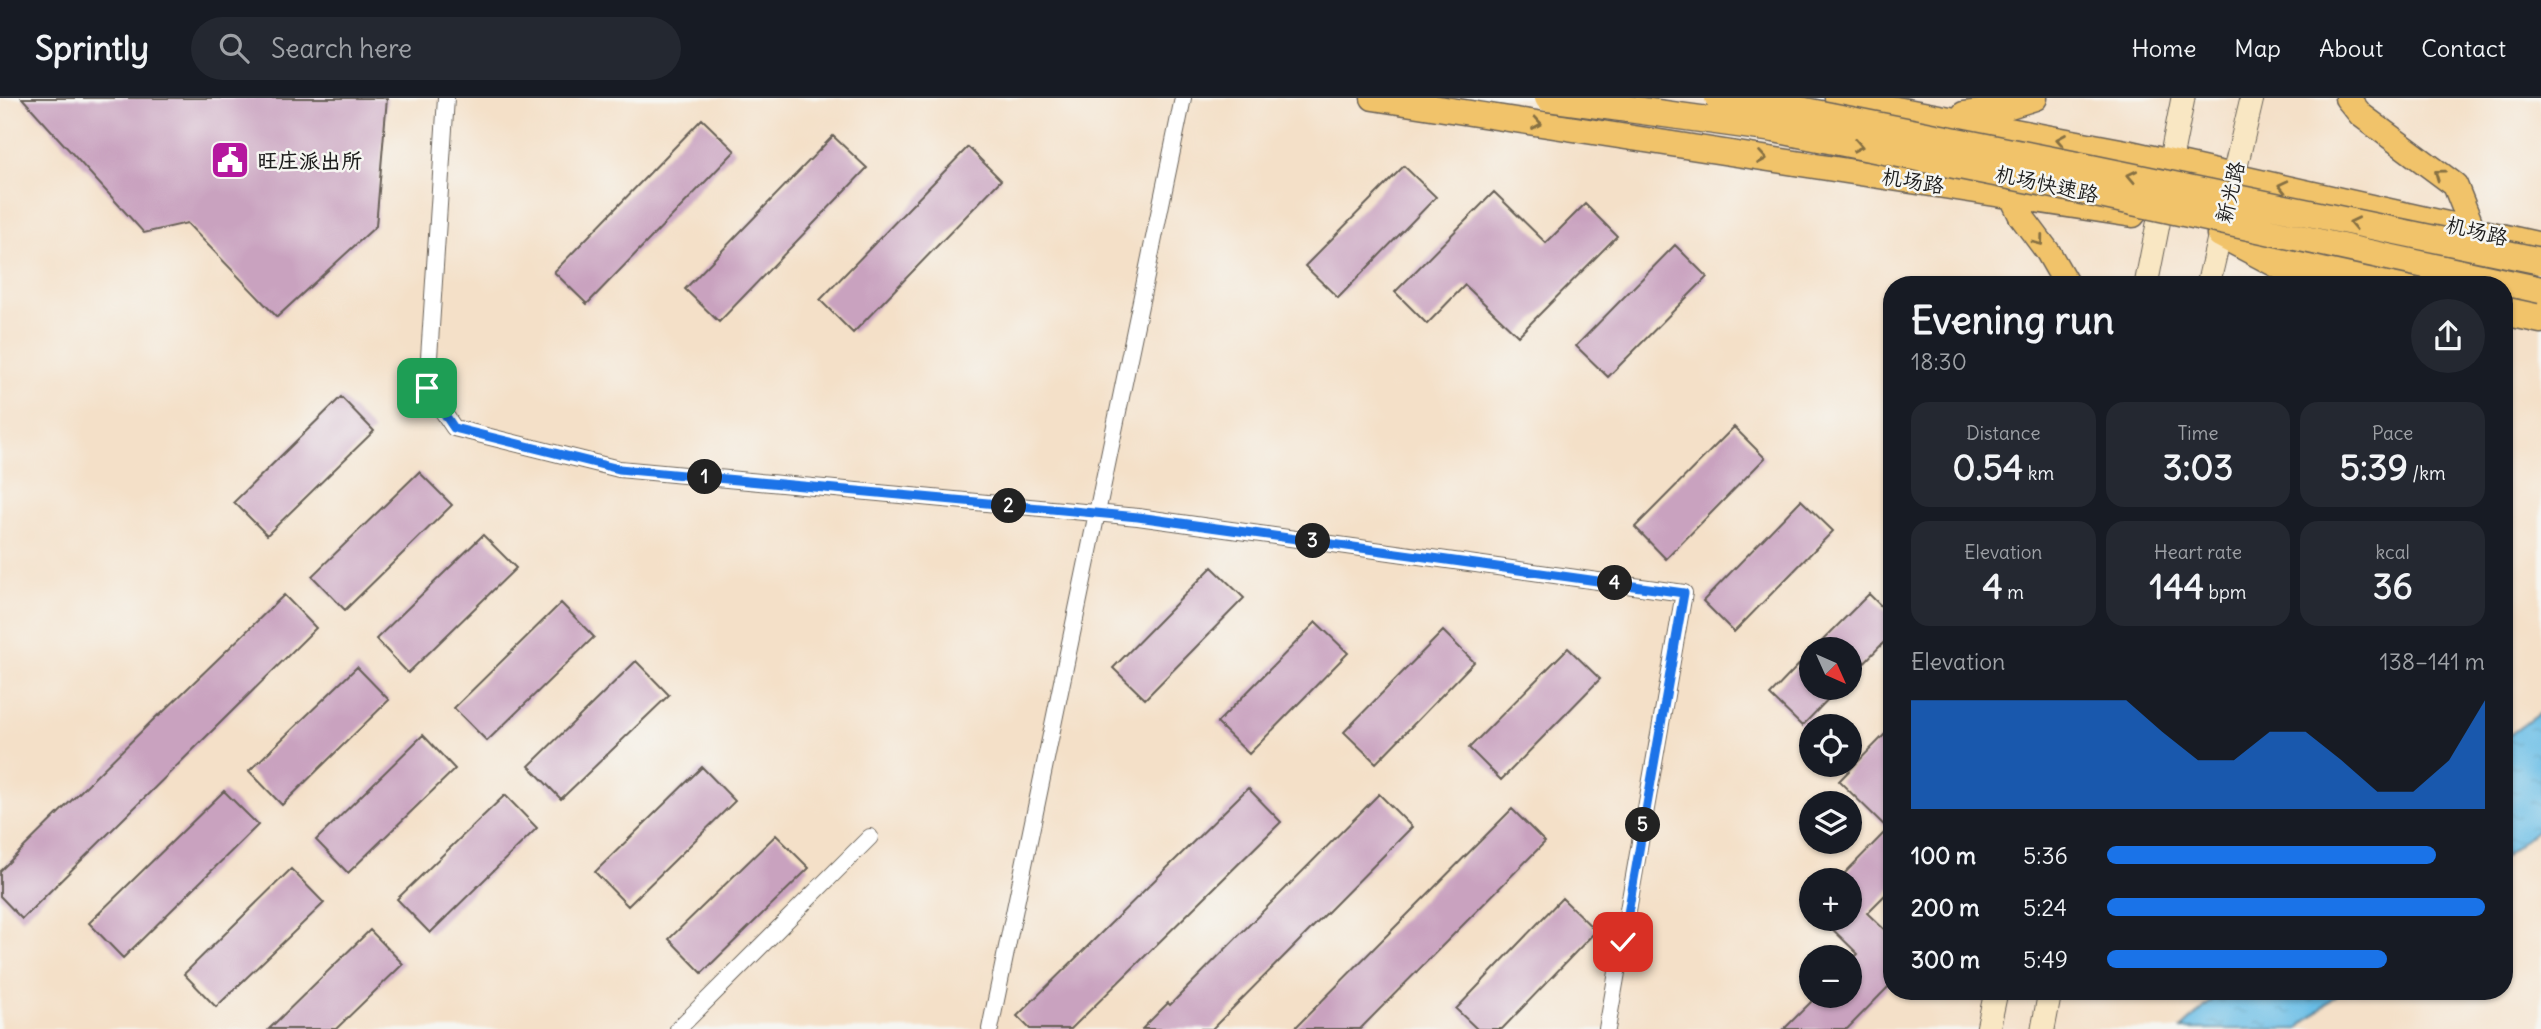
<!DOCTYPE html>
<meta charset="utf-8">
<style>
:root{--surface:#171b24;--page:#242831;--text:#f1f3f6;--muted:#9ea1a6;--line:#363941;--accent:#1a73e8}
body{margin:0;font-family:Delius,"LXGW WenKai TC",sans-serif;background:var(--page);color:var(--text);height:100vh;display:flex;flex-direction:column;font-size:26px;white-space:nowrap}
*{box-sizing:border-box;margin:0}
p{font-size:23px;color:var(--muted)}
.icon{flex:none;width:38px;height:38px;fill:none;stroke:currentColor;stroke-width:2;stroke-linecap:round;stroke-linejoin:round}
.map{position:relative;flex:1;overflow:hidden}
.panel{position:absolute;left:1883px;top:178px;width:630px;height:724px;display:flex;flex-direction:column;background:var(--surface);border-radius:28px;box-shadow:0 2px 5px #0004}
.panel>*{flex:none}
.needle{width:46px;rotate:135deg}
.fabs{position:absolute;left:1799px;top:539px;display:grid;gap:14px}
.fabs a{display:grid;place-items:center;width:63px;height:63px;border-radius:50%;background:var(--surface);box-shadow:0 2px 5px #0004;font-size:35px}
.pin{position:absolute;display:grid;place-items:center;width:60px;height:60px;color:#fff;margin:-30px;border-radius:14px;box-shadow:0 4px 10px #0006}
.km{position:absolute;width:35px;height:35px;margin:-18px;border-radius:50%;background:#222;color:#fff;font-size:19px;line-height:35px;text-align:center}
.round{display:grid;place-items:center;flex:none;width:74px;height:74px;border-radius:37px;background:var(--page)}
.summary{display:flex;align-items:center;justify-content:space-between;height:119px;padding:0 28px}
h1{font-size:38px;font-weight:700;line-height:52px}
.stats{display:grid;grid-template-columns:repeat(3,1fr);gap:10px;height:119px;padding:7px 28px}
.stats div{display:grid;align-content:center;border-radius:18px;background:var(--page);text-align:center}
.stats b{font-size:35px;font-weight:700}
.stats small{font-size:19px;font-weight:400}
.stats p{font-size:19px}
.chart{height:196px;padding:14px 28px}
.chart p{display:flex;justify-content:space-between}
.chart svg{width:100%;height:126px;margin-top:7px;fill:var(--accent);opacity:.7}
ul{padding:0 28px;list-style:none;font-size:23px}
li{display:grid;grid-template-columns:112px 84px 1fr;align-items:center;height:52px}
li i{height:18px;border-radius:9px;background:var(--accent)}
header{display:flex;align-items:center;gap:42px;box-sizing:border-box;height:98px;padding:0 35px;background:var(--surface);border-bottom:2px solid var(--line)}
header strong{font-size:33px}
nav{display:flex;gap:38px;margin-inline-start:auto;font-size:24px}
.search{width:490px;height:63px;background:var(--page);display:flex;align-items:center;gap:18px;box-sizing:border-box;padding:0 24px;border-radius:38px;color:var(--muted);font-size:26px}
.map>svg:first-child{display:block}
.water{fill:url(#water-ripples);stroke:#436d81;stroke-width:2}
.building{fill:#c9a2bf}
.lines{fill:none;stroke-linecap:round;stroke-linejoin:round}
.minor-casing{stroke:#686158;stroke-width:18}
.secondary-casing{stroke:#686158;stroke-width:25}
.primary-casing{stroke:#686158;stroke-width:27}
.trunk-casing{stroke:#686158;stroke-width:29}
.minor{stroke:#fff;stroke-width:16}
.secondary{stroke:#f9e7c3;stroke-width:23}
.primary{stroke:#f1c36a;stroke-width:24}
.trunk{stroke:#f1c36a;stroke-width:26}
.trunk-bridge-casing{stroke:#686158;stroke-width:29;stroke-linecap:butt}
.trunk-bridge{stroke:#f1c36a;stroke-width:26}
.oneway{stroke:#867043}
.route-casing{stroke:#fff;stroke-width:14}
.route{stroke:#1a73e8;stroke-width:9}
.labels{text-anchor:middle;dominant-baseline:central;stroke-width:5;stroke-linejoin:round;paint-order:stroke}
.poi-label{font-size:21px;font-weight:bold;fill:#1c1c1c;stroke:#f6f6f2;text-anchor:start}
.street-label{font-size:21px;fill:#1c1c1c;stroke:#f6f6f2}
</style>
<header>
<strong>Sprintly</strong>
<div class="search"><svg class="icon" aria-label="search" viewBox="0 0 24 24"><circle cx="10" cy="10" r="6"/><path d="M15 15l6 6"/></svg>Search here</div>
<nav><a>Home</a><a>Map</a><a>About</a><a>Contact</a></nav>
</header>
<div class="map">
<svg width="2541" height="931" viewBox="0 0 2541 931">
<defs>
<pattern id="water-ripples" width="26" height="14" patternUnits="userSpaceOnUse" patternTransform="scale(1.75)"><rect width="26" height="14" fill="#6abee6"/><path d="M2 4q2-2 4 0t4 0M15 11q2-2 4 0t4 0" fill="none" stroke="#5ba3c5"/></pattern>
</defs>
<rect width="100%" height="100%" fill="#f6f6f2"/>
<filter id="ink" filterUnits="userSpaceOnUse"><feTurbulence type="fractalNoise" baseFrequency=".0143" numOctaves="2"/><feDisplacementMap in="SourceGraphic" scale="14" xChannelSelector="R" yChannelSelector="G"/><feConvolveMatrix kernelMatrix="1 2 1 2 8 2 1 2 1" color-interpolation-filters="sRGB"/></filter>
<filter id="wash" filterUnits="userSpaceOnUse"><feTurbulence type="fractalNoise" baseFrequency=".00686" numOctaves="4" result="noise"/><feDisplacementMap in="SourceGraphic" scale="28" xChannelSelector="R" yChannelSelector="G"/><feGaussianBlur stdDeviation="1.57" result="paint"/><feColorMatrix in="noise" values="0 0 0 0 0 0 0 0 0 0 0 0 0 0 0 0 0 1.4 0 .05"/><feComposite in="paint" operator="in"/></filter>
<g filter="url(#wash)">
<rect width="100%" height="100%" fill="#f4e0c8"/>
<path class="water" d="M 2541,614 L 2541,729 L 2504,759 L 2504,641 Z
M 2221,894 L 2340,894 L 2298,931 L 2181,931 Z"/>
<g id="blocks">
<path class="building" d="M 22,0 L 387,0 L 376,128 L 277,219 L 187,125 L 144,135 Z
M 702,21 L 735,53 L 587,206 L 554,174 Z
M 833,38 L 867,70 L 719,224 L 685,191 Z
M 968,49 L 1001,82 L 853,235 L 820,202 Z
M 1404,68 L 1436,99 L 1338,200 L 1305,168 Z
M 1494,94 L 1546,145 L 1585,106 L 1617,138 L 1518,238 L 1465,187 L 1427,226 L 1395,194 Z
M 1675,147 L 1707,179 L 1608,279 L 1576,248 Z
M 341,299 L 374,333 L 267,437 L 234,404 Z
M 1734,329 L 1765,360 L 1666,461 L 1635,429 Z
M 419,374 L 452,407 L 345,512 L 312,478 Z
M 1801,402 L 1833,433 L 1734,534 L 1703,503 Z
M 483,437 L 516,470 L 408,575 L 376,541 Z
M 1212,469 L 1244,500 L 1145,601 L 1113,570 Z
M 1869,496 L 1892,519 L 1892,536 L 1850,579 L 1850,551 L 1814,551 Z
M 284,497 L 316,530 L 22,821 L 0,798 L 0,773 L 158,617 L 159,618 Z
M 561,505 L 594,539 L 487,643 L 454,610 Z
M 1316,524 L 1348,555 L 1249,656 L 1217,625 Z
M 1443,533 L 1474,564 L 1376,665 L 1344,634 Z
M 1568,550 L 1600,581 L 1501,682 L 1469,650 Z
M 1811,554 L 1811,590 L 1839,590 L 1802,628 L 1770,597 Z
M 636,563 L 669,597 L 561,701 L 529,668 Z
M 357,569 L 389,602 L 282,707 L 249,673 Z
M 1892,629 L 1892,790 L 1867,815 L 1892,839 L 1892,885 L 1847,931 L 1784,931 L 1817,898 L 1850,898 L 1850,864 L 1858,856 L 1822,821 L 1850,821 L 1850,782 L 1838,782 L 1888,731 L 1839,683 Z
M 423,637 L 455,671 L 348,775 L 316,742 Z
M 702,669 L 735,703 L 628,808 L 595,774 Z
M 1248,690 L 1281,724 L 1071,931 L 1030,931 L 1017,918 Z
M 224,693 L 258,727 L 123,860 L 89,825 Z
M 1379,696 L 1412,729 L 1212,931 L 1142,931 L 1168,905 L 1170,907 Z
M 505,697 L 537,730 L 430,835 L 397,801 Z
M 1512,711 L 1545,744 L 1360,931 L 1294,931 Z
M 776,737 L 809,770 L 702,875 L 669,841 Z
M 291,771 L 324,805 L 216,909 L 184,876 Z
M 1562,800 L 1596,833 L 1502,931 L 1477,931 L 1456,911 Z
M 370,832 L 403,866 L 336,931 L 269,931 Z"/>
</g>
</g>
<g filter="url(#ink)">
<use href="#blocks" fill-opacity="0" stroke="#686158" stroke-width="2"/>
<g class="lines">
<g class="minor-casing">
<path id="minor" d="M 446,0 L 427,290 L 454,330 L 619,371 L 1138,419 L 1684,495 L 1607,931
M 678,931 L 870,739
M 990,931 L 1183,0"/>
</g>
<g class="secondary-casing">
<path id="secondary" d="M 2146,187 L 2183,0
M 2208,187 L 2252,0
M 1988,931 L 1996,894
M 2043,931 L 2050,894"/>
</g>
<g class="primary-casing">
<path id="primary" d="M 1373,0 L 2133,117
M 1837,0 L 2126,54 L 2541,147
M 2347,0 L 2361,17 L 2455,87 L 2473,132
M 1964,16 L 1997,12 L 2035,0
M 2012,99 L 2021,118 L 2048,154 L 2067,187
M 2237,140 L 2449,187
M 2504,200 L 2541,208"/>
</g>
<g class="trunk-casing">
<path id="trunk" d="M 2220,136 L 2284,170 L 2378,187
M 2504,214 L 2541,222"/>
</g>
<use href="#minor" class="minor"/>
<use href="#secondary" class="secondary"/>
<use href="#primary" class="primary"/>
<use href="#trunk" class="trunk"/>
<g class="trunk-bridge-casing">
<path id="trunk-bridge" d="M 1548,0 L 1774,31 L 2040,84 L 2541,192
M 1718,0 L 1775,7 L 2062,64 L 2541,163"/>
</g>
<use href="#trunk-bridge" class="trunk-bridge"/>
</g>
<defs><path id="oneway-chevron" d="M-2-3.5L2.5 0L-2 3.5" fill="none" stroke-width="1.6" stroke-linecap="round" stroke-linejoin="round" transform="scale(1.75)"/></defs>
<g class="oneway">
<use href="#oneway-chevron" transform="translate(1537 25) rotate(9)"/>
<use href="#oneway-chevron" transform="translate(2061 42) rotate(-170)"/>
<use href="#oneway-chevron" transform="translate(1858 48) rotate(11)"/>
<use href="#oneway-chevron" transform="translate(1762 60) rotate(9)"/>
<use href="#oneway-chevron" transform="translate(2439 76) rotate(-144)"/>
<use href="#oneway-chevron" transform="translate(2132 78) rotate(-168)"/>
<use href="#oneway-chevron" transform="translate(2283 88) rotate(-167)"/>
<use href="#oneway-chevron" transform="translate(2354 125) rotate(-168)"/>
<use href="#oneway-chevron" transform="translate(2039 143) rotate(53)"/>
</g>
</g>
<g class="lines" filter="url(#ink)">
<g class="route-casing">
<path id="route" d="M 427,290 L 454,330 L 619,371 L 1138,419 L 1684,495 L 1623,844"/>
</g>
<use href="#route" class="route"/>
</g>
<defs>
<g id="civic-square" transform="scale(2.0125)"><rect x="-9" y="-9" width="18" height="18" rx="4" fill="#b5179e" stroke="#f6f6f2"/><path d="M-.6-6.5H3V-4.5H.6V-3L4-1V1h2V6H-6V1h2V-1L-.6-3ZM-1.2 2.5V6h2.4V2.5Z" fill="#fff"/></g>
</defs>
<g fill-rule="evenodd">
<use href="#civic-square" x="230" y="62"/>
</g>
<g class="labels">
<g class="poi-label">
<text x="257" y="62">旺庄派出所</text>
</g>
<g class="street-label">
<text transform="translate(1913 83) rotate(9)">机场路</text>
<text transform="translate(2047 86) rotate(12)">机场快速路</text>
<text transform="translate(2230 94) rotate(-77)">新光路</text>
<text transform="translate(2477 133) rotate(13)">机场路</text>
</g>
</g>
</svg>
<div class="fabs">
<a><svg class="needle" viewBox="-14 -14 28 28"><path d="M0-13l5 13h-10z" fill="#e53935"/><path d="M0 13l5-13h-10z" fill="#9ea1a6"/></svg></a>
<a><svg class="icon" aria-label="locate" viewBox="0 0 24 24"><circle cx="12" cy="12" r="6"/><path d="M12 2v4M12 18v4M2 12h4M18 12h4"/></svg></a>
<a><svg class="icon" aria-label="layers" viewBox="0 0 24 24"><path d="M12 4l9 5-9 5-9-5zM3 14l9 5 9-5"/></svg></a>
<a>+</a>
<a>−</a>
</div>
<div class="pin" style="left:427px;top:290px;background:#1e9e55"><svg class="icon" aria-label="arrive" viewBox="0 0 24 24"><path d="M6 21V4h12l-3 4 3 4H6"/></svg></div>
<div class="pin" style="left:1623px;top:844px;background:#d93025"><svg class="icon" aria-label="check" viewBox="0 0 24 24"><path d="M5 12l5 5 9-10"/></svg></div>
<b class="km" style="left:705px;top:379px">1</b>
<b class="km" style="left:1009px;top:408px">2</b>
<b class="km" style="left:1313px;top:443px">3</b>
<b class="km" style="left:1615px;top:485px">4</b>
<b class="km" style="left:1643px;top:727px">5</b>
<section class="panel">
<div class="summary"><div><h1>Evening run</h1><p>18:30</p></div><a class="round"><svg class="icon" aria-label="share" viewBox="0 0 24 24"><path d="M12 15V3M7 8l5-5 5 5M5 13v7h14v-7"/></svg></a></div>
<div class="stats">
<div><p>Distance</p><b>0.54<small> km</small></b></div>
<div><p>Time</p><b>3:03</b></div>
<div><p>Pace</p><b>5:39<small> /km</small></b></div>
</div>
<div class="stats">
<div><p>Elevation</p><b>4<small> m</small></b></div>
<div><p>Heart rate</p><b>144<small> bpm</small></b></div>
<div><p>kcal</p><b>36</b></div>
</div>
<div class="chart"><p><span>Elevation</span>138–141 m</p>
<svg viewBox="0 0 160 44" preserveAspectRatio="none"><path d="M0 44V6L10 6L20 6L30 6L40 6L50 6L60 6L70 17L80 27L90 27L100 17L110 17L120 27L130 38L140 38L150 27L160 6V44z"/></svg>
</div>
<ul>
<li><b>100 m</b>5:36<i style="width:87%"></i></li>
<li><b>200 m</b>5:24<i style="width:100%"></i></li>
<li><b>300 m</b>5:49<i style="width:74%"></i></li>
</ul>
</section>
</div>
